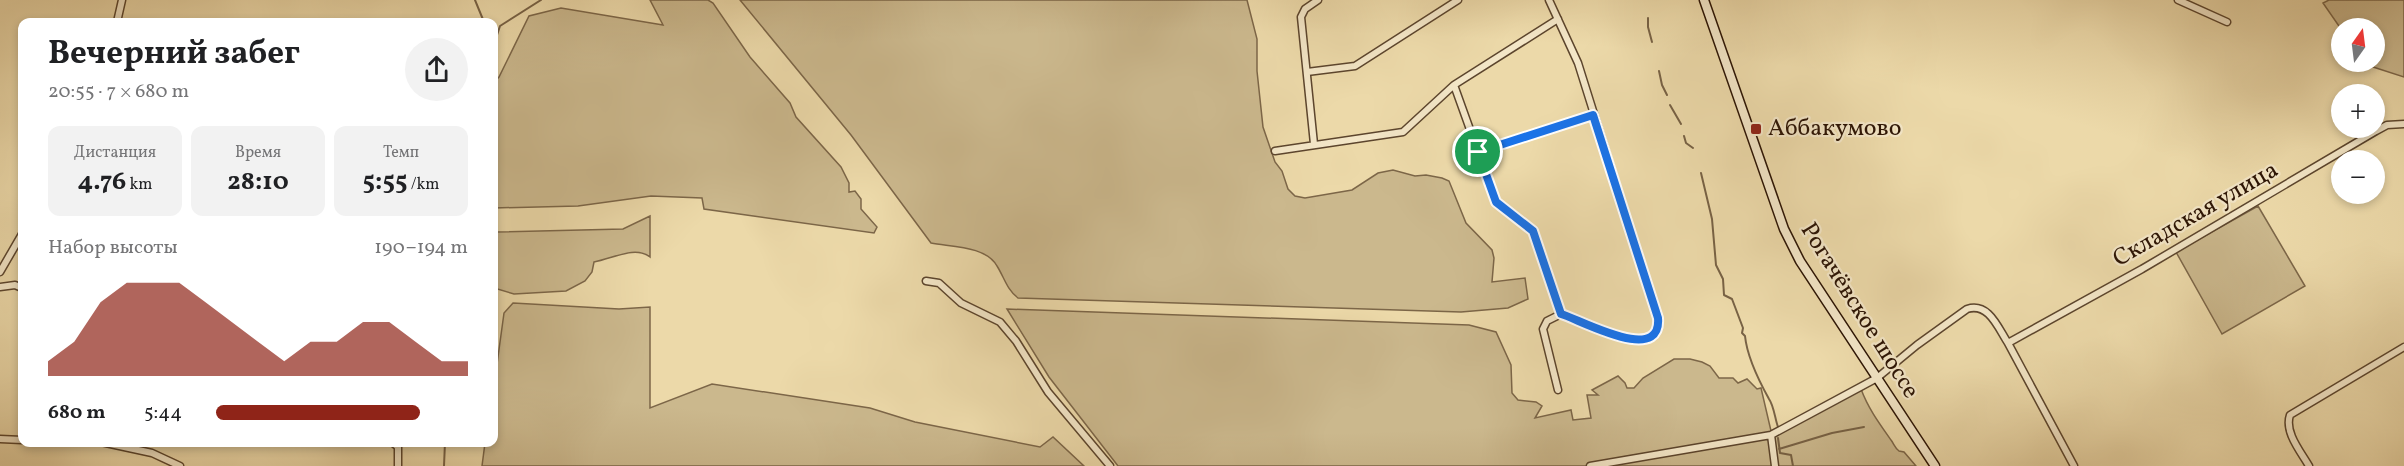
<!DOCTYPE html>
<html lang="ru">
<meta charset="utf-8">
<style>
:root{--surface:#fff;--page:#f2f2f2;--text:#202124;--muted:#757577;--accent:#8f2418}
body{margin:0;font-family:Vollkorn,serif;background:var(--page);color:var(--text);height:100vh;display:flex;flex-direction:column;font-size:22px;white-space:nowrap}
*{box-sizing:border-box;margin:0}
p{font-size:20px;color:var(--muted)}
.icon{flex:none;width:33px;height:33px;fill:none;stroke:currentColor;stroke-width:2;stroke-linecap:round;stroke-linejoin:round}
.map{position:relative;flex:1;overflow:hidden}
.drawer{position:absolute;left:18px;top:18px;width:480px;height:429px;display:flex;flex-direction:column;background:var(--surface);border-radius:12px;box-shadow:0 3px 9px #0003}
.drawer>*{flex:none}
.needle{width:39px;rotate:14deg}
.tools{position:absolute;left:2331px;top:18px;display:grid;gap:12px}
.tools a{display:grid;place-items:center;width:54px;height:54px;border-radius:50%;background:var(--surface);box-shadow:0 3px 9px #0003;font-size:30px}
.pin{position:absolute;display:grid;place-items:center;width:51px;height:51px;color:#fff;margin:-26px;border:3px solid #fff;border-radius:50%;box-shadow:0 2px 6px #0007}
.round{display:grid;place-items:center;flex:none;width:63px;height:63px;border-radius:32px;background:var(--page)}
.summary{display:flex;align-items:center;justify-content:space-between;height:102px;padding:0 30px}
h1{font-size:33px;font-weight:700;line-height:45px}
.stats{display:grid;grid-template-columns:repeat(3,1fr);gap:9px;height:102px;padding:6px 30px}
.stats div{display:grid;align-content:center;border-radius:12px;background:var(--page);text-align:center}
.stats b{font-size:26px;font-weight:700}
.stats small{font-size:16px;font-weight:400}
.stats p{font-size:16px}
.chart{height:168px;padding:12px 30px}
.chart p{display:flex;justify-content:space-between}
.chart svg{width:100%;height:108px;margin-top:6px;fill:var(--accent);opacity:.7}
ul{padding:0 30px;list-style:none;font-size:20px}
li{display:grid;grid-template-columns:96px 72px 1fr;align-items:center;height:45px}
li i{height:15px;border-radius:8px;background:var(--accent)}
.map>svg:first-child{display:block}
.green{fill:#cbb88d;stroke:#7c6648;stroke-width:1.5}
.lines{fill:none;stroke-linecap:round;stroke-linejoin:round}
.stream{stroke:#786245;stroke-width:2}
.minor-casing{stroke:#5c452d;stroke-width:9}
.secondary-casing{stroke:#2c1404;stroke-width:11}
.minor{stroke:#f3e6c7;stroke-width:6}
.secondary{stroke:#f3e6c7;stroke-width:8}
.route-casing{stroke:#fff;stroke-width:12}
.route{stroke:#1a73e8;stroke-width:8}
.poi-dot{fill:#8f2418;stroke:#f3e6c7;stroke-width:2}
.labels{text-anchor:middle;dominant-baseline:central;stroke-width:4.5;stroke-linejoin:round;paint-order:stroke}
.poi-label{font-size:24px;fill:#2c1404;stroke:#f3e6c7;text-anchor:start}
.street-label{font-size:24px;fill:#2c1404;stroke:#f3e6c7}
</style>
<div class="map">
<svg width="2404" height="466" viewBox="0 0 2404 466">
<rect width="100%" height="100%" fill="#ecd9a9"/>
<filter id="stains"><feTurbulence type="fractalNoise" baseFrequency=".00333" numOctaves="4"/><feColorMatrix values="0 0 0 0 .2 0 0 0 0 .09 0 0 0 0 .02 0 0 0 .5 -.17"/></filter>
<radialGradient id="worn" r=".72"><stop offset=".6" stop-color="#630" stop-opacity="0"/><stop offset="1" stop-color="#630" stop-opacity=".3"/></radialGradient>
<path class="green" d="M 650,0 L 708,0 L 713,3 L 750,57 L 790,103 L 796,117 L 841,167 L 849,183 L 849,192 L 855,191 L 861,199 L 861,209 L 877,227 L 874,233 L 704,209 L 702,198 L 651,196 L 578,206 L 494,208 L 494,82 L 499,77 L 529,16 L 561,8 L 663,25 Z
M 740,0 L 1247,0 L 1257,39 L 1257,71 L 1263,127 L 1275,162 L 1282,171 L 1288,189 L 1295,196 L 1305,198 L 1352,190 L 1378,173 L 1393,170 L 1415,176 L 1426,175 L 1442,178 L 1449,181 L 1466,223 L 1492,250 L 1494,258 L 1492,282 L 1525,278 L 1528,299 L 1508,308 L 1461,312 L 1018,298 C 1007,290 1004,277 997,266 C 986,246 952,247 931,243 L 851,135 Z
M 2329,0 L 2404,0 L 2404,77 L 2367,65 L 2364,62 L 2374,62 L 2374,28 L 2341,29 L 2323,3 Z
M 2258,206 L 2305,286 L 2222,334 L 2176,252 Z
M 650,216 L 650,257 C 635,245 612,259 594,262 L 592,272 L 585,281 L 566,291 L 514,294 L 494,288 L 494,232 L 623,229 Z
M 513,303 L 619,309 L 650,307 L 650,408 L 712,384 L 870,408 L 915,422 L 1040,447 L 1053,437 L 1084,466 L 482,466 L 485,443 L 494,442 L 494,386 L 504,313 Z
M 1007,309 L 1469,325 L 1496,332 L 1511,365 L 1512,393 L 1518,400 L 1536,402 L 1542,406 L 1535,418 L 1571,410 L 1573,420 L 1591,418 L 1587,395 L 1598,395 L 1592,390 L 1618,376 L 1625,383 L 1627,388 L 1634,388 L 1643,378 L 1674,359 L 1690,359 L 1702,362 L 1710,366 L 1719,378 L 1733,378 L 1738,383 L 1747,379 L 1757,389 L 1761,388 L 1771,431 L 1861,389 C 1868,408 1879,423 1891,440 C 1894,444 1895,448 1899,451 L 1904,452 L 1916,466 L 1118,466 L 1049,377 Z"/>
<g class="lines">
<path class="stream" d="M 475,0 L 484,22
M 1648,18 L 1648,27 L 1652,42
M 494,44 L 500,26 L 541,0
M 494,46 L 494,71
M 1659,71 L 1662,85 L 1667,95
M 1670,105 L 1681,124
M 1684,136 L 1686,143 L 1693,148
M 1701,173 L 1712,219 L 1716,265 L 1723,279 L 1724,295 L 1732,299 L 1743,328 L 1742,333 L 1745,336 C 1747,356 1759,381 1769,399 C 1774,406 1775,419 1778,427
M 1778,438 L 1780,453 L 1791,455 L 1793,466
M 1779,449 L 1832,433 L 1864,427
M 444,466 L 445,442"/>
<g class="minor-casing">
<path id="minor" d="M 2178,0 L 2227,22
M 117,22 L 122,0
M 1307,72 L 1355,66 L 1458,0
M 1454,85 L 1496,202 L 1533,231 L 1561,314 C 1578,318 1663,366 1658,318 L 1578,63 L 1549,0
M 1314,144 L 1301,17 L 1305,9 L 1318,0
M 1275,151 L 1403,132 L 1454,85 L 1558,19
M 1478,152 L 1593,115
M 0,272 L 22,234
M 926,281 L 939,283 L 961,303 L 1000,322 L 1016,341 L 1048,392 L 1110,466
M 0,287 L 15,285 L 22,288
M 2008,343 L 2074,466
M 1558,390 L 1543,329 L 1547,321 L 1561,314
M 1771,435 L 1775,466
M 0,439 L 22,440
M 101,442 L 152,453 L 180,466
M 392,442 L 398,447 L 398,466
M 1590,466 L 1771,435 L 1877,378 L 1917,345 L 1967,309 C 1989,302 1998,328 2008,343 L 2142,269 L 2376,131 L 2387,125 L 2404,124
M 2309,466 C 2301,452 2284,432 2290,415 L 2404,347"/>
</g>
<g class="secondary-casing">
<path id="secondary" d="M 1704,0 L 1784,229 L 1800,261 L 1935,466"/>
</g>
<use href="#minor" class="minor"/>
<use href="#secondary" class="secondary"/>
</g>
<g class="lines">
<g class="route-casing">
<path id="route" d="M 1593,115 L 1658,318 C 1662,366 1579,319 1561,314 L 1533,231 L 1496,202 L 1478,152 Z"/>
</g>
<use href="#route" class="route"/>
</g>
<rect class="poi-dot" x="1750" y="123" width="12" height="12" rx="3"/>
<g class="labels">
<g class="poi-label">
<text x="1768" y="129">Аббакумово</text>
</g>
<g class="street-label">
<text transform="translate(2196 215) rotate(-30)">Складская улица</text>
<text transform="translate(1859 311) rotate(58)">Рогачёвское шоссе</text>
</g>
</g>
<rect width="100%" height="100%" filter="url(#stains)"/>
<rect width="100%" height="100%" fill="url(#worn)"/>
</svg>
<div class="tools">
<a><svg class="needle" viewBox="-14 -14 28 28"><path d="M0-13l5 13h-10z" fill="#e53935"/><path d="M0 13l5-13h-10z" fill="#757577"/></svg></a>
<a>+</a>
<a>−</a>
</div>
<div class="pin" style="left:1478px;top:152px;background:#1e9e55"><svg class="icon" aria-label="arrive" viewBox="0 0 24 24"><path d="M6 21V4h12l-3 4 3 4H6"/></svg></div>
<section class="drawer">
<div class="summary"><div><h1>Вечерний забег</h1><p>20:55 · 7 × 680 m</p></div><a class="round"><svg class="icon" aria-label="share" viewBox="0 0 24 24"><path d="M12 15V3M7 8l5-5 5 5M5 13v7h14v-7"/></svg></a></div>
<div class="stats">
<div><p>Дистанция</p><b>4.76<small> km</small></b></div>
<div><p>Время</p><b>28:10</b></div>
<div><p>Темп</p><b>5:55<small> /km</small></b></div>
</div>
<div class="chart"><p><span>Набор высоты</span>190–194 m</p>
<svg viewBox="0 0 160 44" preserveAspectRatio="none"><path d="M0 44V38L10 30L20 14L30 6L40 6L50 6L60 14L70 22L80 30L90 38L100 30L110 30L120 22L130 22L140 30L150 38L160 38V44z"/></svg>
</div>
<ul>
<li><b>680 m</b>5:44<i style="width:81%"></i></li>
</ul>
</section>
</div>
